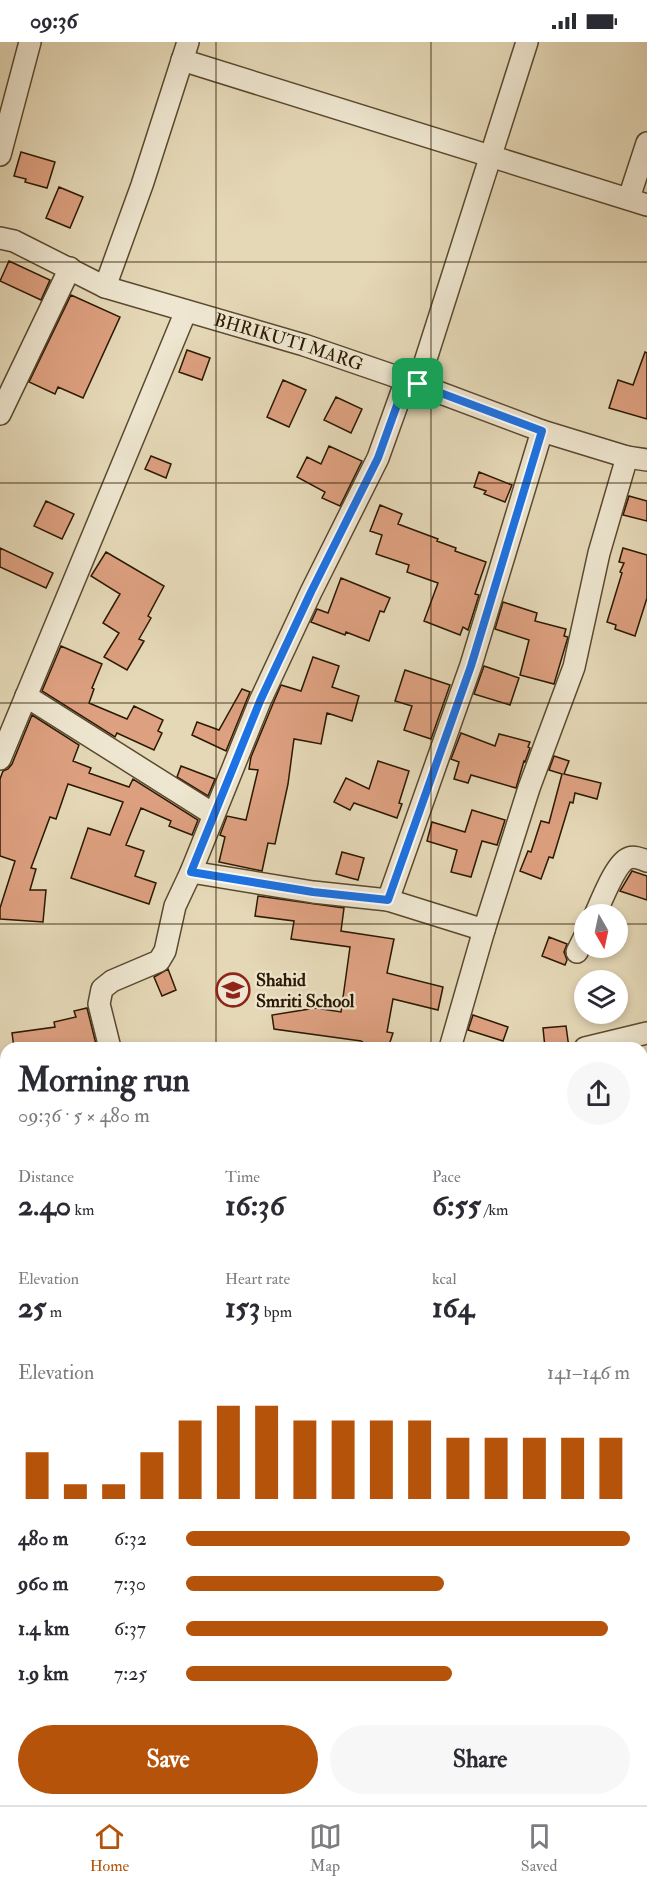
<!DOCTYPE html>
<meta charset="utf-8">
<style>
:root{--surface:#fff;--page:#f7f7f7;--text:#2b2b33;--muted:#7c7c81;--line:#e1e1e2;--accent:#b45309}
body{margin:0;font-family:"IM FELL Double Pica",serif;background:var(--page);color:var(--text);height:100vh;display:flex;flex-direction:column;font-size:22px;white-space:nowrap}
*{box-sizing:border-box;margin:0}
p{font-size:20px;color:var(--muted)}
.icon{flex:none;width:33px;height:33px;fill:none;stroke:currentColor;stroke-width:2;stroke-linecap:round;stroke-linejoin:round}
.map{position:relative;flex:1;overflow:hidden}
.details{position:absolute;left:0px;top:1000px;width:648px;height:764px;display:flex;flex-direction:column;background:var(--surface);border-radius:18px 18px 0 0;box-shadow:0 3px 9px #0003}
.details>*{flex:none}
.needle{width:39px;rotate:171deg}
.fabs{position:absolute;left:574px;top:862px;display:grid;gap:12px}
.fabs a{display:grid;place-items:center;width:54px;height:54px;border-radius:50%;background:var(--surface);box-shadow:0 3px 9px #0003;font-size:30px}
.pin{position:absolute;display:grid;place-items:center;width:51px;height:51px;color:#fff;margin:-26px;border-radius:12px;box-shadow:0 3px 9px #0006}
.round{display:grid;place-items:center;flex:none;width:63px;height:63px;border-radius:32px;background:var(--page)}
.head{display:flex;align-items:center;justify-content:space-between;height:102px;padding:0 18px}
h1{font-size:33px;font-weight:700;line-height:45px}
.figures{display:grid;grid-template-columns:repeat(3,1fr);gap:9px;height:102px;padding:6px 18px}
.figures div{display:grid;align-content:center}
.figures b{font-size:30px;font-weight:700}
.figures small{font-size:16px;font-weight:400}
.figures p{font-size:16px}
.chart{height:168px;padding:12px 18px}
.chart p{display:flex;justify-content:space-between}
.chart svg{width:100%;height:108px;margin-top:6px;stroke:var(--accent);stroke-width:6}
.button{display:flex;gap:12px;margin-top:auto;padding:12px 18px}
.button a{flex:1;height:69px;border-radius:36px;background:var(--accent);color:#fff;font-size:24px;font-weight:700;line-height:69px;text-align:center}
.button a+a{background:var(--page);color:var(--text)}
ul{padding:0 18px;list-style:none;font-size:20px}
li{display:grid;grid-template-columns:96px 72px 1fr;align-items:center;height:45px}
li i{height:15px;border-radius:8px;background:var(--accent)}
.status{display:flex;justify-content:space-between;align-items:center;height:42px;padding:0 30px;background:var(--surface);direction:ltr}
.status svg{height:16px;fill:currentColor}
.tabs{display:flex;justify-content:space-around;align-items:center;height:84px;border-top:2px solid var(--line);background:var(--surface);font-size:16px;color:var(--muted)}
.tabs a{display:grid;justify-items:center;gap:3px}
.tabs .on{color:var(--accent)}
.map>svg:first-child{display:block}
.building{fill:#dda080;stroke:#2b1901;stroke-width:1.5}
.lines{fill:none;stroke-linecap:round;stroke-linejoin:round}
.street-casing{stroke:#5a492e;stroke-width:24}
.primary-casing{stroke:#2b1901;stroke-width:36}
.street{stroke:#eee6d0;stroke-width:21}
.primary{stroke:#e5d8b7;stroke-width:33}
.route-casing{stroke:#fff;stroke-width:12}
.route{stroke:#1a73e8;stroke-width:8}
.grid{fill:none;stroke:#2b1901;stroke-width:1.5;stroke-opacity:0.55}
.labels{text-anchor:middle;dominant-baseline:central;stroke-width:4.5;stroke-linejoin:round;paint-order:stroke}
.street-label{font-size:18px;fill:#2b1901;stroke:#eee6d0}
.poi-label{font-size:18px;font-weight:bold;fill:#2b1901;stroke:#eee6d0;text-anchor:start}
</style>
<div class="status"><b>09:36</b><svg viewBox="0 0 49 12"><path d="M0 12V9h3v3zM5 12V6h3v6zM10 12V3h3v9zM15 12V0h3v12zM26 1h20v11H26zM47 4h2v5h-2z"/></svg></div>
<div class="map">
<svg width="647" height="1763" viewBox="0 0 647 1763">
<rect width="100%" height="100%" fill="#e5d8b7"/>
<filter id="stains"><feTurbulence type="fractalNoise" baseFrequency=".00333" numOctaves="4"/><feColorMatrix values="0 0 0 0 .2 0 0 0 0 .09 0 0 0 0 .02 0 0 0 .5 -.17"/></filter>
<radialGradient id="worn" r=".72"><stop offset=".6" stop-color="#630" stop-opacity="0"/><stop offset="1" stop-color="#630" stop-opacity=".3"/></radialGradient>
<path class="building" d="M 21,110 L 55,120 L 47,146 L 25,140 L 26,137 L 14,134 Z
M 59,145 L 83,155 L 70,186 L 46,176 Z
M 9,219 L 50,238 L 41,258 L 0,239 Z
M 71,253 L 120,275 L 83,356 L 58,345 L 55,352 L 29,340 Z
M 187,308 L 210,316 L 202,338 L 179,330 Z
M 645,310 L 647,311 L 647,377 L 609,366 L 618,338 L 633,343 Z
M 283,338 L 306,348 L 289,385 L 267,375 Z
M 336,355 L 362,367 L 351,391 L 324,378 Z
M 329,404 L 362,419 L 340,464 L 322,456 L 325,450 L 297,435 L 307,415 L 321,422 Z
M 151,414 L 171,422 L 166,436 L 145,427 Z
M 479,430 L 512,443 L 505,460 L 484,452 L 486,449 L 474,445 Z
M 629,454 L 647,459 L 647,479 L 623,473 Z
M 46,459 L 74,472 L 62,497 L 34,484 Z
M 380,463 L 402,472 L 398,482 L 438,497 L 437,499 L 456,506 L 455,509 L 486,520 L 475,552 L 479,553 L 468,588 L 463,585 L 460,593 L 424,579 L 438,541 L 407,530 L 409,523 L 376,512 L 382,493 L 370,489 Z
M 0,506 L 53,531 L 46,546 L 0,525 Z
M 623,506 L 647,513 L 647,556 L 635,594 L 615,587 L 616,583 L 607,580 L 622,531 L 620,530 L 624,521 L 619,520 Z
M 106,510 L 164,544 L 148,574 L 151,576 L 139,597 L 144,599 L 127,628 L 104,615 L 119,591 L 103,581 L 120,552 L 91,534 Z
M 341,536 L 390,556 L 384,570 L 380,569 L 369,599 L 346,590 L 345,593 L 311,580 L 317,567 L 328,571 Z
M 503,560 L 537,571 L 535,579 L 566,587 L 564,594 L 568,595 L 554,642 L 520,633 L 529,598 L 495,587 Z
M 61,604 L 102,622 L 92,646 L 94,647 L 89,661 L 127,677 L 134,664 L 163,678 L 158,689 L 162,691 L 154,708 L 117,691 L 115,695 L 42,649 Z
M 313,615 L 339,624 L 332,645 L 359,654 L 352,679 L 327,671 L 321,702 L 294,697 L 288,742 L 275,802 L 268,801 L 262,829 L 219,820 L 225,795 L 220,793 L 227,774 L 246,778 L 258,728 L 249,727 L 251,715 L 272,664 L 281,643 L 301,649 Z
M 484,624 L 519,636 L 510,663 L 474,652 Z
M 405,628 L 450,643 L 431,697 L 404,688 L 412,664 L 395,659 Z
M 242,647 L 250,650 L 226,709 L 192,693 L 197,680 L 219,688 Z
M 32,673 L 79,703 L 73,719 L 91,726 L 89,731 L 129,745 L 133,737 L 198,778 L 192,793 L 169,784 L 171,779 L 141,766 L 126,803 L 144,809 L 135,834 L 156,841 L 149,862 L 71,836 L 88,786 L 110,793 L 123,760 L 68,742 L 56,777 L 50,775 L 31,826 L 36,827 L 30,848 L 46,848 L 43,880 L 0,877 L 0,866 L 15,819 L 0,814 L 0,737 L 3,729 L 8,727 L 12,722 Z
M 461,691 L 495,704 L 499,692 L 530,700 L 528,705 L 530,706 L 525,720 L 524,719 L 516,746 L 471,733 L 468,741 L 454,737 L 459,720 L 451,717 Z
M 554,714 L 569,719 L 564,732 L 601,741 L 597,757 L 575,751 L 573,761 L 570,760 L 553,816 L 549,815 L 541,837 L 520,829 L 528,809 L 531,810 L 541,779 L 549,781 L 562,732 L 549,728 Z
M 378,719 L 409,729 L 399,761 L 402,762 L 397,776 L 354,761 L 350,768 L 334,760 L 346,736 L 369,747 Z
M 181,724 L 215,737 L 208,754 L 177,735 Z
M 472,768 L 505,778 L 497,803 L 482,799 L 471,835 L 451,830 L 457,808 L 427,799 L 432,780 L 465,790 Z
M 342,810 L 364,816 L 358,838 L 336,832 Z
M 632,829 L 647,834 L 647,858 L 620,849 Z
M 258,854 L 344,866 L 341,889 L 394,897 L 387,931 L 443,945 L 438,968 L 393,957 L 387,990 L 393,991 L 388,1006 L 371,1006 L 361,999 L 274,987 L 272,973 L 309,967 L 309,965 L 341,970 L 350,905 L 291,897 L 294,879 L 255,874 Z
M 549,895 L 567,902 L 564,910 L 567,918 L 565,923 L 542,914 Z
M 168,927 L 176,948 L 162,954 L 154,935 Z
M 87,966 L 96,1002 L 80,1006 L 14,1006 L 12,991 L 55,985 L 54,980 L 76,975 L 74,969 Z
M 473,973 L 508,985 L 503,999 L 468,988 Z
M 566,984 L 569,1006 L 545,1006 L 543,986 Z"/>
<g class="lines">
<g class="street-casing">
<g id="street">
<path d="M 182,18 L 647,163"/>
<path d="M 0,113 L 30,0"/>
<path d="M 629,156 L 647,101"/>
<path id="s1" d="M 0,196 L 14,199 L 105,245 L 304,303 L 406,338 L 542,389 L 627,415 L 647,418"/>
<path d="M 105,245 L 142,143 L 188,0"/>
<path d="M 418,342 L 527,0"/>
<path d="M 0,372 L 70,226"/>
<path d="M 26,654 L 213,772"/>
<path d="M 0,717 L 186,269"/>
<path d="M 191,830 L 313,850 L 388,858 L 484,888"/>
<path d="M 388,858 L 471,623 L 542,389"/>
<path d="M 595,873 C 601,860 616,820 629,816 C 635,814 641,817 647,819"/>
<path d="M 577,910 L 585,894"/>
<path d="M 110,1006 L 99,962 L 102,947 L 112,939 L 159,919 L 165,909 L 175,864 L 191,830 L 260,659 L 311,550 L 378,416 L 406,338"/>
<path d="M 450,1006 L 484,888 L 529,746 L 574,625 L 599,511 L 627,415"/>
<path d="M 585,1006 L 647,991"/>
<path d="M 0,1036 L 6,1036"/>
<path d="M 642,1082 L 647,1080"/>
<path d="M 642,1335 L 647,1315"/>
<path d="M 101,1763 L 103,1758"/>
<path d="M 517,1763 L 519,1758"/>
</g>
</g>
<g class="primary-casing">
<path id="primary" d="M 0,1360 L 6,1367
M 387,1758 L 392,1763"/>
</g>
<use href="#street" class="street"/>
<use href="#primary" class="primary"/>
</g>
<g class="lines">
<g class="route-casing">
<path id="route" d="M 406,338 L 542,389 L 471,624 L 388,858 L 313,850 L 191,830 L 260,659 L 311,550 L 378,416 Z"/>
</g>
<use href="#route" class="route"/>
</g>
<path class="grid" d="M 216,0 L 216,1006M 431,0 L 431,1006M 0,220 L 647,220M 0,441 L 647,441M 0,661 L 647,661M 0,882 L 585,882M 618,882 L 647,882M 0,1102 L 6,1102M 642,1102 L 647,1102M 0,1322 L 6,1322M 642,1322 L 647,1322M 0,1543 L 6,1543M 642,1543 L 647,1543M 216,1758 L 216,1763M 431,1758 L 431,1763"/>
<defs>
<g id="school-ring" transform="scale(1.725)"><circle r="9.5" fill="#eee6d0" stroke="#8f2418" stroke-width="1.5"/><path d="M0-5L7-2L0 1L-7-2ZM-4 1L0 2.5L4 1V4Q0 6-4 4Z" fill="#8f2418"/></g>
</defs>
<g fill-rule="evenodd">
<use href="#school-ring" x="233" y="948"/>
</g>
<g class="labels">
<g class="street-label">
<text stroke="none"><textPath href="#s1" startOffset="308">BHRIKUTI MARG</textPath></text>
</g>
<g class="poi-label">
<text x="256" y="938">Shahid<tspan x="256" dy="21">Smriti School</tspan></text>
</g>
</g>
<rect width="100%" height="100%" filter="url(#stains)"/>
<rect width="100%" height="100%" fill="url(#worn)"/>
</svg>
<div class="fabs">
<a><svg class="needle" viewBox="-14 -14 28 28"><path d="M0-13l5 13h-10z" fill="#e53935"/><path d="M0 13l5-13h-10z" fill="#7c7c81"/></svg></a>
<a><svg class="icon" aria-label="layers" viewBox="0 0 24 24"><path d="M12 4l9 5-9 5-9-5zM3 14l9 5 9-5"/></svg></a>
</div>
<div class="pin" style="left:418px;top:342px;background:#1e9e55"><svg class="icon" aria-label="arrive" viewBox="0 0 24 24"><path d="M6 21V4h12l-3 4 3 4H6"/></svg></div>
<section class="details">
<div class="head"><div><h1>Morning run</h1><p>09:36 · 5 × 480 m</p></div><a class="round"><svg class="icon" aria-label="share" viewBox="0 0 24 24"><path d="M12 15V3M7 8l5-5 5 5M5 13v7h14v-7"/></svg></a></div>
<div class="figures">
<div><p>Distance</p><b>2.40<small> km</small></b></div>
<div><p>Time</p><b>16:36</b></div>
<div><p>Pace</p><b>6:55<small> /km</small></b></div>
</div>
<div class="figures">
<div><p>Elevation</p><b>25<small> m</small></b></div>
<div><p>Heart rate</p><b>153<small> bpm</small></b></div>
<div><p>kcal</p><b>164</b></div>
</div>
<div class="chart"><p><span>Elevation</span>141–146 m</p>
<svg viewBox="0 0 160 44" preserveAspectRatio="none"><path d="M5 44V25M15 44V38M25 44V38M35 44V25M45 44V12M55 44V6M65 44V6M75 44V12M85 44V12M95 44V12M105 44V12M115 44V19M125 44V19M135 44V19M145 44V19M155 44V19"/></svg>
</div>
<ul>
<li><b>480 m</b>6:32<i style="width:100%"></i></li>
<li><b>960 m</b>7:30<i style="width:58%"></i></li>
<li><b>1.4 km</b>6:37<i style="width:95%"></i></li>
<li><b>1.9 km</b>7:25<i style="width:60%"></i></li>
</ul>
<div class="button"><a>Save</a><a>Share</a></div>
</section>
</div>
<nav class="tabs">
<a class="on"><svg class="icon" aria-label="home" viewBox="0 0 24 24"><path d="M3 11l9-7 9 7M6 9v11h12V9"/></svg>Home</a>
<a><svg class="icon" aria-label="map" viewBox="0 0 24 24"><path d="M3 6l6-2 6 2 6-2v14l-6 2-6-2-6 2zM9 4v14M15 6v14"/></svg>Map</a>
<a><svg class="icon" aria-label="saved" viewBox="0 0 24 24"><path d="M7 4h10v16l-5-4-5 4z"/></svg>Saved</a>
</nav>
